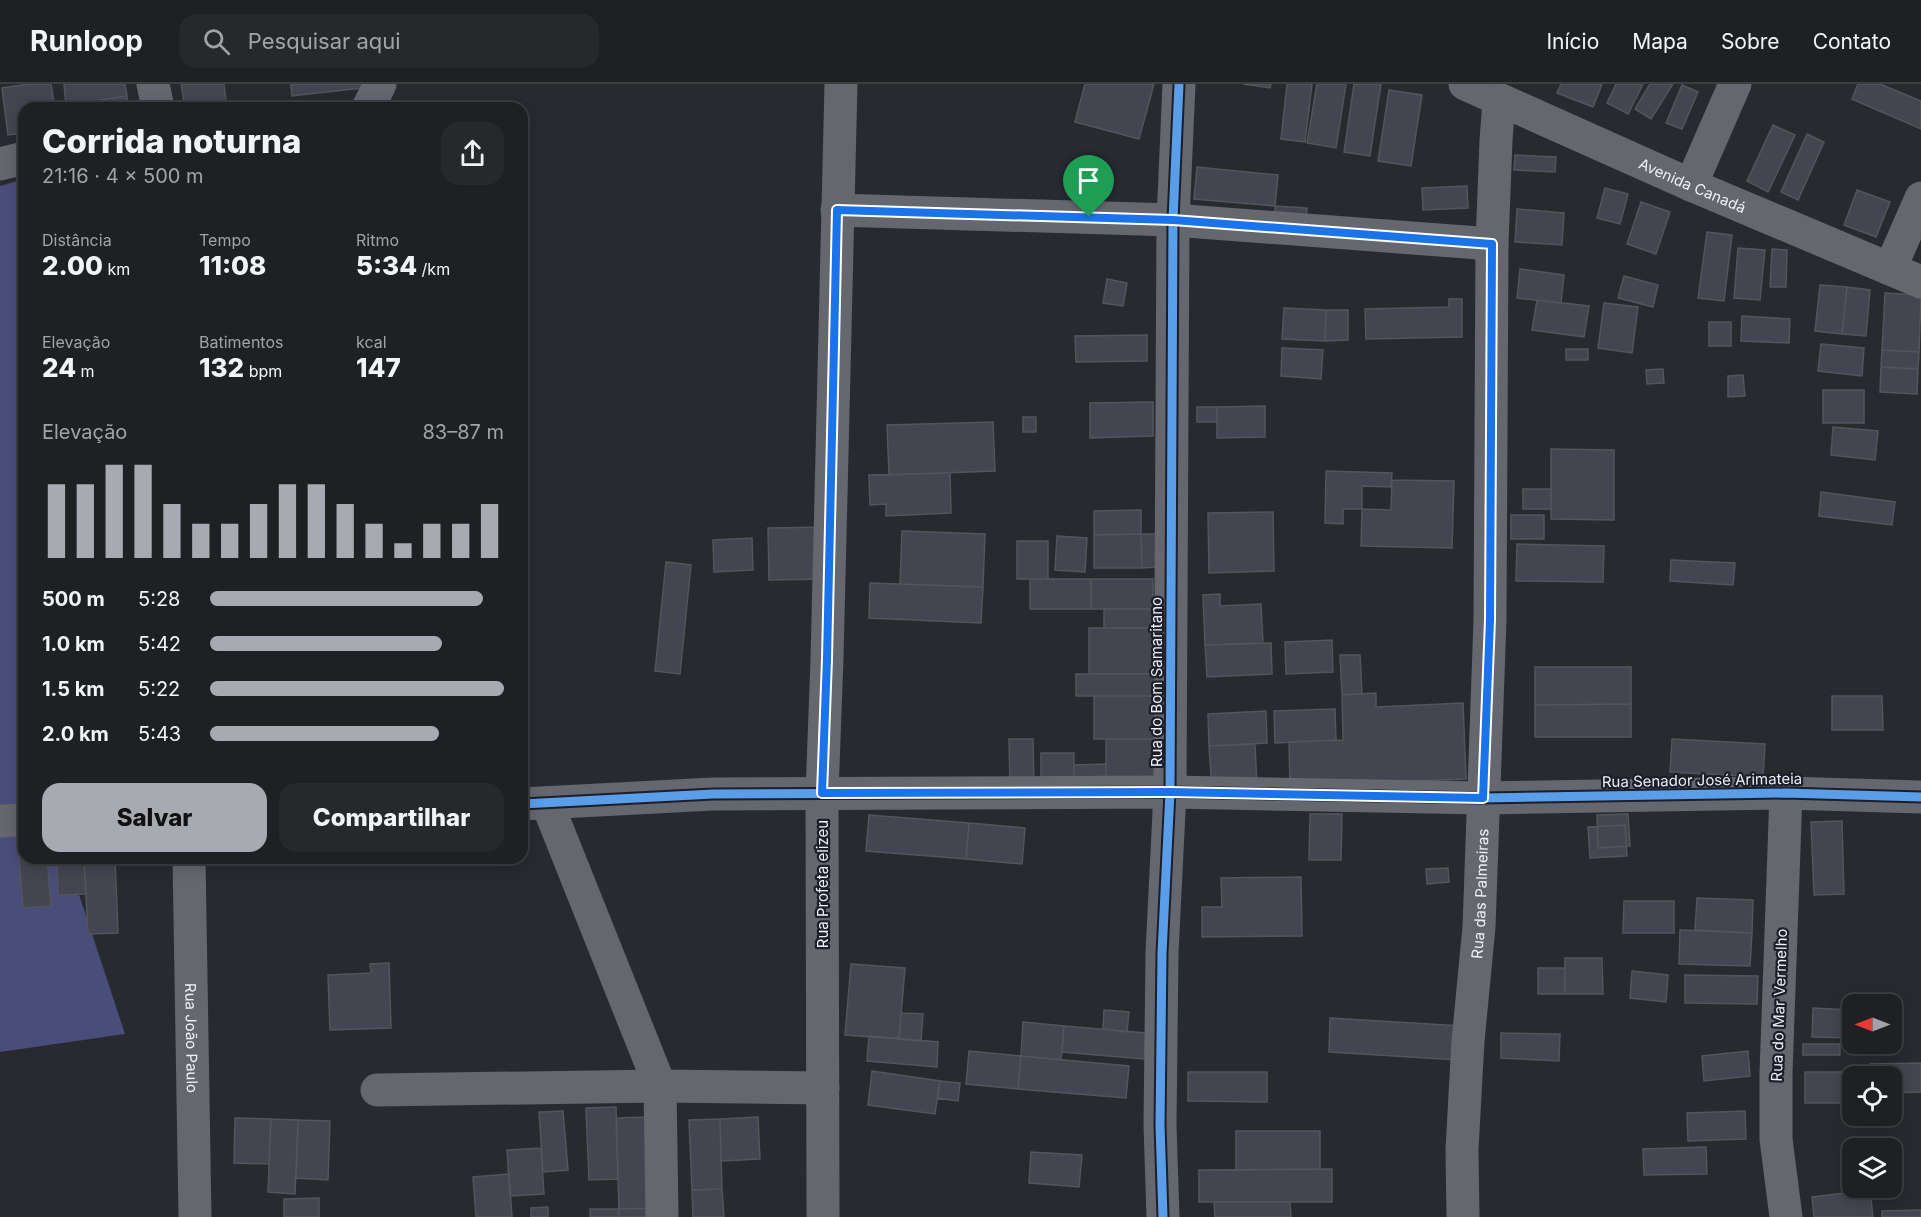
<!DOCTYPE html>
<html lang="pt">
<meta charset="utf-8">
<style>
:root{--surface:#1f2024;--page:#27282c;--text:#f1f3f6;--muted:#a1a3a6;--line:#3c3e41;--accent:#a8aab1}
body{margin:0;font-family:Inter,sans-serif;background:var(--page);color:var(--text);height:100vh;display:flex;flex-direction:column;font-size:22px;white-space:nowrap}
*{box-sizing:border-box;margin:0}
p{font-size:20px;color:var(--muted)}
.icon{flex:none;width:33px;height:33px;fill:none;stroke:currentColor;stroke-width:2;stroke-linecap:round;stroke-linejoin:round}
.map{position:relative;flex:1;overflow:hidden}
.drawer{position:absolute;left:18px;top:18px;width:510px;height:762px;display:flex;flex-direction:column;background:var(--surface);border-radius:18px;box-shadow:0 3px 15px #0003,0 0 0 2px var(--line)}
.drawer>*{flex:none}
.needle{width:39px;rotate:270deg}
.controls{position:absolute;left:1842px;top:910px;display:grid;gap:12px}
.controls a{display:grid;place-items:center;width:60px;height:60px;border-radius:12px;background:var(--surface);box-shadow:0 3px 15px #0003,0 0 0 2px var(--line);font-size:30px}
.pin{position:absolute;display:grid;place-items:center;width:51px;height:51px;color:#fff;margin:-62px -26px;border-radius:50% 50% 50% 0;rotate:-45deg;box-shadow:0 0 6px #0007}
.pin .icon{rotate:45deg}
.round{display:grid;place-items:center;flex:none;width:63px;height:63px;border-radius:18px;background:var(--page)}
.summary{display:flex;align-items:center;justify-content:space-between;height:102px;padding:0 24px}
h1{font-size:33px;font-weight:800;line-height:45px}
.metrics{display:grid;grid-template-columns:repeat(3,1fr);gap:9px;height:102px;padding:6px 24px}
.metrics div{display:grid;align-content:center}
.metrics b{font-size:26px;font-weight:800}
.metrics small{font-size:16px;font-weight:400}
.metrics p{font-size:16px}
.chart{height:168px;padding:12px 24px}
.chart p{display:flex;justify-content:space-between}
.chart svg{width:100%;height:108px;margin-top:6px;stroke:var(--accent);stroke-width:6}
.primary-button{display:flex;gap:12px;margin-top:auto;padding:12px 24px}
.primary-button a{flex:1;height:69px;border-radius:18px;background:var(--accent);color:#111;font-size:24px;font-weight:800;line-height:69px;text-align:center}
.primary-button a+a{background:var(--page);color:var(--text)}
ul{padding:0 24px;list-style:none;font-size:20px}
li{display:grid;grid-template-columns:96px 72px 1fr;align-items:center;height:45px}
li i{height:15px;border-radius:8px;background:var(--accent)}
header{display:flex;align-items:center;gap:36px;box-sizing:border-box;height:84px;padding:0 30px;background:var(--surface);border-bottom:2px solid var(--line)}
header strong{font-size:28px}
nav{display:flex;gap:33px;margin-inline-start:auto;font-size:21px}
.search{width:420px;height:54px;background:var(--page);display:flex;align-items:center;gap:15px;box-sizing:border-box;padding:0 21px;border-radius:18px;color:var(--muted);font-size:22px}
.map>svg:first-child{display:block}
.forest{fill:#494d7a}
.building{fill:#444550;stroke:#54555b;stroke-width:1.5}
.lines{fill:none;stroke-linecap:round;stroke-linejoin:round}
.minor{stroke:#65666e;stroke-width:33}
.cycleway-casing{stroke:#1c1e29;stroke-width:13}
.cycleway{stroke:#5a9eea;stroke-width:9}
.route-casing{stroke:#fff;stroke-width:12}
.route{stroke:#1a73e8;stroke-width:8}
.labels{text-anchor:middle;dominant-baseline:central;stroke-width:4.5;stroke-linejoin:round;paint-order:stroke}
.street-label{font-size:15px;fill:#edeff7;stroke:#1c1e29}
</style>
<header>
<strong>Runloop</strong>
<div class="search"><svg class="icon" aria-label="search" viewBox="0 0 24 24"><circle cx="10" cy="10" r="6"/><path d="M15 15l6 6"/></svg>Pesquisar aqui</div>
<nav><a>Início</a><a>Mapa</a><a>Sobre</a><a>Contato</a></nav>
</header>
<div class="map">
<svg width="1921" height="1133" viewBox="0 0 1921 1133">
<rect width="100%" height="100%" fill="#292a30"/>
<path class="forest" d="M 24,95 L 24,774 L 67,774 L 125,950 L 0,968 L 0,102 Z"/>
<path class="building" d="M 29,0 L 51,0 L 55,24 L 24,24 L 24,49 L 8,51 L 2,4 Z
M 64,0 L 125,0 L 127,12 L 66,21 Z
M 181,0 L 224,0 L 226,18 L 185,24 Z
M 291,0 L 370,0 L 370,3 L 292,12 Z
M 1085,0 L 1154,0 L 1139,55 L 1075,38 Z
M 1243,0 L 1271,0 L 1270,4 Z
M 1287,0 L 1312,0 L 1305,58 L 1281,55 Z
M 1317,0 L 1346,0 L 1336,64 L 1307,59 Z
M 1354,0 L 1381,0 L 1370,72 L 1344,68 Z
M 1561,0 L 1602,0 L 1593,23 L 1557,9 Z
M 1616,0 L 1643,0 L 1628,30 L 1607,19 Z
M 1650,0 L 1673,0 L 1651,35 L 1635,25 Z
M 1858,0 L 1880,0 L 1921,17 L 1921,45 L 1852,15 Z
M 1682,1 L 1698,8 L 1682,45 L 1666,39 Z
M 1389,6 L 1422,11 L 1411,82 L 1378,77 Z
M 127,12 L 129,24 L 67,24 L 66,21 Z
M 1773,41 L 1795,51 L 1768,108 L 1747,97 Z
M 1807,50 L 1824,58 L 1798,116 L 1781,108 Z
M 1515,71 L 1556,73 L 1555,88 L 1514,86 Z
M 1197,83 L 1278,91 L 1275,122 L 1194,115 Z
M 1467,102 L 1468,124 L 1423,126 L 1422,104 Z
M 1605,104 L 1628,110 L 1620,140 L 1597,134 Z
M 1857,106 L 1890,118 L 1876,153 L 1844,141 Z
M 1641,118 L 1670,128 L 1656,170 L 1627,160 Z
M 1275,122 L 1307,124 L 1306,137 L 1275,134 Z
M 1517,125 L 1564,129 L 1562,161 L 1515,158 Z
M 1707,148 L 1732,151 L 1724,217 L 1698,214 Z
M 1738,164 L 1765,166 L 1760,216 L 1734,214 Z
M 1772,165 L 1787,166 L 1786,203 L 1770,203 Z
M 1520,185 L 1564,191 L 1561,219 L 1517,214 Z
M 1624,192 L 1658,201 L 1653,223 L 1618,214 Z
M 1107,195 L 1127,199 L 1123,222 L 1103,219 Z
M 1820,201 L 1847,203 L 1842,250 L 1815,247 Z
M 1847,203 L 1870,206 L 1866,252 L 1842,250 Z
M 1885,209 L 1921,211 L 1919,268 L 1882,266 Z
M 1449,215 L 1462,215 L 1462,253 L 1366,255 L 1365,225 L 1449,223 Z
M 1537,216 L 1589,222 L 1584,253 L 1532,246 Z
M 1604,219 L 1638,223 L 1632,269 L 1598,264 Z
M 1284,224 L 1326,226 L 1325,257 L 1282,255 Z
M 1326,226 L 1348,226 L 1348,256 L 1325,257 Z
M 1742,232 L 1790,235 L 1789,259 L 1741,257 Z
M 1709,238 L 1731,238 L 1731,262 L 1709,262 Z
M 1147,251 L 1147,277 L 1076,278 L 1075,252 Z
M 1821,260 L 1864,264 L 1862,292 L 1818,287 Z
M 1282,264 L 1323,266 L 1321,295 L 1281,292 Z
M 1566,265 L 1588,265 L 1588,276 L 1566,276 Z
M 1882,266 L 1919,268 L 1918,285 L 1881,283 Z
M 1881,283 L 1918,285 L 1917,310 L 1880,308 Z
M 1663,285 L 1664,299 L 1647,300 L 1646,286 Z
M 1743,291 L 1745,312 L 1728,313 L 1728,292 Z
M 1823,306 L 1864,306 L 1864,339 L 1823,339 Z
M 1153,318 L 1153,352 L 1090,354 L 1090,319 Z
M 1265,322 L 1265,353 L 1217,354 L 1217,323 Z
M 1197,323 L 1217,323 L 1217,338 L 1197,338 Z
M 1023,333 L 1036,333 L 1036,348 L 1023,348 Z
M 993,338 L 995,387 L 889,391 L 887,341 Z
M 1833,343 L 1878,347 L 1875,376 L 1831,371 Z
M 1551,365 L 1614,366 L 1614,436 L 1551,435 Z
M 1326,387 L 1392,389 L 1391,403 L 1362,402 L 1362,425 L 1343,425 L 1343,440 L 1325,439 Z
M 950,389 L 951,429 L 886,432 L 886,420 L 870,421 L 869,391 Z
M 1392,396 L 1454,397 L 1452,464 L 1361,462 L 1362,425 L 1391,426 Z
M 1523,405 L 1551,405 L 1551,425 L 1523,425 Z
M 1821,408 L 1895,418 L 1892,441 L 1819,432 Z
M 1141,426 L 1141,450 L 1094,451 L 1094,427 Z
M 1273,428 L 1274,487 L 1209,489 L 1208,429 Z
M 1511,431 L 1544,431 L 1544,455 L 1511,455 Z
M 828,443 L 828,495 L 769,496 L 768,444 Z
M 902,447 L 985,450 L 983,503 L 900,500 Z
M 1141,450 L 1159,450 L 1160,483 L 1142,484 Z
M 1141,450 L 1142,484 L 1094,484 L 1094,451 Z
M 1057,452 L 1087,454 L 1085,488 L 1055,486 Z
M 752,454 L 753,486 L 714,488 L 713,456 Z
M 1017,457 L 1048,457 L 1048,495 L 1017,495 Z
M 1517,460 L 1604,462 L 1603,498 L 1516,497 Z
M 1671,476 L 1735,479 L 1733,501 L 1670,497 Z
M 666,478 L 691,481 L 680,590 L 655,587 Z
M 1030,495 L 1091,495 L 1091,525 L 1030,525 Z
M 1091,495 L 1153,495 L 1153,525 L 1091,525 Z
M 870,499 L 983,503 L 981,539 L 869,534 Z
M 1220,510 L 1220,522 L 1261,520 L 1263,559 L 1205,561 L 1203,511 Z
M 1104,525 L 1153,525 L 1153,544 L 1104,544 Z
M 1089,544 L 1152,544 L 1152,590 L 1089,590 Z
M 1332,556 L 1333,588 L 1286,590 L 1285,558 Z
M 1271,559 L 1272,590 L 1207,593 L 1205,561 Z
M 1340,571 L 1360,571 L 1362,610 L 1342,611 Z
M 1535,583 L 1631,583 L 1631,620 L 1535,621 Z
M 1076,590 L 1156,590 L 1156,612 L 1076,612 Z
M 1376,609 L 1376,623 L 1463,619 L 1466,695 L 1290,702 L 1289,658 L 1343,656 L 1342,611 Z
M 1094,612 L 1156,612 L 1156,655 L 1094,655 Z
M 1832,612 L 1882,612 L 1883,646 L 1832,646 Z
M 1631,620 L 1631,653 L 1535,653 L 1535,621 Z
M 1335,625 L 1336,656 L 1275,659 L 1274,627 Z
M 1266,627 L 1267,659 L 1209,662 L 1208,630 Z
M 1009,655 L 1033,655 L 1034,701 L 1010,702 Z
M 1106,655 L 1156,655 L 1156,695 L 1106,696 Z
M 1672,655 L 1765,660 L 1763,693 L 1670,688 Z
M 1255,660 L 1257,704 L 1212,705 L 1209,662 Z
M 1041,669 L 1074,669 L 1074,696 L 1041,696 Z
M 1106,680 L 1106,707 L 1074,707 L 1074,681 Z
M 1310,730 L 1342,730 L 1341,776 L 1309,776 Z
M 1628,730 L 1630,762 L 1598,764 L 1597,731 Z
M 869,731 L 969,739 L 966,775 L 866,767 Z
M 1842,737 L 1844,810 L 1814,811 L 1811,738 Z
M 969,739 L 1025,744 L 1022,780 L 966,775 Z
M 1625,741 L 1627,772 L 1590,774 L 1588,743 Z
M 24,772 L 24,774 L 47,774 L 51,822 L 23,824 L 19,773 Z
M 115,774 L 118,849 L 88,850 L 84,775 Z
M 84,775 L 86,810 L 58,811 L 57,776 Z
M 1448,784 L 1449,798 L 1427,800 L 1426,785 Z
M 1301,793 L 1302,852 L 1202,853 L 1202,823 L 1222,823 L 1221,794 Z
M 1697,814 L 1753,816 L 1752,849 L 1695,846 Z
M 1624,817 L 1674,817 L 1674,849 L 1623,849 Z
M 1680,846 L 1752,849 L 1750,882 L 1679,880 Z
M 1565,874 L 1602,874 L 1603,910 L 1565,910 Z
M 389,879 L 391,944 L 330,946 L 328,891 L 371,889 L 370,880 Z
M 851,880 L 905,884 L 899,955 L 845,951 Z
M 1538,884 L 1565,884 L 1565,910 L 1538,910 Z
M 1632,887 L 1668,891 L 1666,918 L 1630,914 Z
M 1685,891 L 1758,892 L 1757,920 L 1685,919 Z
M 1813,924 L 1852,926 L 1852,954 L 1812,953 Z
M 1104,926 L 1129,928 L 1127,948 L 1103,945 Z
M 901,929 L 923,930 L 921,957 L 899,955 Z
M 1330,934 L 1461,942 L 1458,976 L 1329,968 Z
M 1023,938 L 1064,942 L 1061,976 L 1021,972 Z
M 1064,942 L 1146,949 L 1144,975 L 1062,968 Z
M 1501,949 L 1560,950 L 1559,977 L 1501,974 Z
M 869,952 L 938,958 L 937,983 L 867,977 Z
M 1803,960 L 1840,960 L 1840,971 L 1803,971 Z
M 969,967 L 1021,972 L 1018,1005 L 966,1000 Z
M 1748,967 L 1750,992 L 1704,997 L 1702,972 Z
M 1021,972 L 1129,982 L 1126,1014 L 1018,1005 Z
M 1921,979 L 1921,1008 L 1892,1009 L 1892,993 L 1870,993 L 1870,980 Z
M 872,987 L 940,997 L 935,1030 L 868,1021 Z
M 1188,988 L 1267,988 L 1267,1018 L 1188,1017 Z
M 1805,988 L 1867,988 L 1867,993 L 1852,993 L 1852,1019 L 1805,1019 Z
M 940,997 L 960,999 L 958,1017 L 937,1014 Z
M 616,1023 L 618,1095 L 589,1096 L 586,1024 Z
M 563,1027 L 568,1086 L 543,1088 L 539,1028 Z
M 1745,1027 L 1746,1055 L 1688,1057 L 1687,1029 Z
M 651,1033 L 653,1124 L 619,1125 L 616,1034 Z
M 758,1033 L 760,1075 L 721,1077 L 720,1035 Z
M 235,1034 L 271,1035 L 269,1080 L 234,1079 Z
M 271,1035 L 298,1036 L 295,1110 L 268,1108 Z
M 720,1035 L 722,1105 L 692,1106 L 689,1036 Z
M 298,1036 L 330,1037 L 328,1096 L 296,1094 Z
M 1236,1047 L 1320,1047 L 1320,1085 L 1236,1086 Z
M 1706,1063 L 1707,1090 L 1644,1091 L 1643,1065 Z
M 541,1064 L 544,1110 L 510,1112 L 507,1066 Z
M 1031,1068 L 1082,1071 L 1079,1103 L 1029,1099 Z
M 1332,1085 L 1332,1118 L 1199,1118 L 1199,1086 Z
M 509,1090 L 512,1133 L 476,1133 L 473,1093 Z
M 722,1105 L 724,1133 L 693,1133 L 692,1106 Z
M 1870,1106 L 1873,1133 L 1814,1133 L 1812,1113 Z
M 319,1114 L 319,1133 L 284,1133 L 284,1115 Z
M 1214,1118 L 1290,1118 L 1291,1133 L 1215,1133 Z
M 548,1123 L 548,1133 L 531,1133 L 531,1124 Z
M 653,1124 L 654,1133 L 619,1133 L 619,1125 Z
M 590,1125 L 619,1125 L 619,1133 L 590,1133 Z
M 1921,1126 L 1921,1133 L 1882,1133 L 1882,1127 Z"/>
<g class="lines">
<g class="minor">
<path d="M 153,0 L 158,24"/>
<path id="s1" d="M 1465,0 L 1691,101 L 1921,198"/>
<path d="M 368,24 L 380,0"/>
<path d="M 0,80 L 24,74"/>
<path d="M 1691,101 L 1735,0"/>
<path d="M 837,126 L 1173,136 L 1492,160"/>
<path d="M 1890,185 L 1921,114"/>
<path d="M 1786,709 L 1776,989 L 1776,1055 L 1786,1133"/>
<path d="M 547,719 L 660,1002 L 662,1133"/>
<path d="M 522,720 L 713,710 L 1170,708 L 1483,714 L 1786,709 L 1921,713"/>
<path d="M 0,737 L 24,736"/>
<path id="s2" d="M 189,774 L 195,1133"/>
<path d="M 377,1006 L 660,1002 L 823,1004"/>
<path d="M 823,1133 L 822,709 L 827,575 L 841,0"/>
<path d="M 1163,1133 L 1160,1041 L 1162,869 L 1170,708 L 1173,136 L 1179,0"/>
<path id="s3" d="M 1463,1133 L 1462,1065 L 1468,957 L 1479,843 L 1490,536 L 1492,160 L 1496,56 L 1499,17"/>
</g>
<g class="cycleway-casing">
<path id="cycleway" d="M 522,720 L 713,710 L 1170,708 L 1483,714 L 1786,709 L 1921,713
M 1163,1133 L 1160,1041 L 1162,869 L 1170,708 L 1173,136 L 1179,0"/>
</g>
<use href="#cycleway" class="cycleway"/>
</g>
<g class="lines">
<g class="route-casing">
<path id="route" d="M 837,126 L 1173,136 L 1492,160 L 1490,536 L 1483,714 L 1170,708 L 822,709 L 827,575 Z"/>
</g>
<use href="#route" class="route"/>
</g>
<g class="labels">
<g class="street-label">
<text stroke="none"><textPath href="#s1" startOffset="249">Avenida Canadá</textPath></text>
<text transform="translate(1156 598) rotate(-90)">Rua do Bom Samaritano</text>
<text transform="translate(1702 696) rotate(-1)">Rua Senador José Arimateia</text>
<text transform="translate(822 800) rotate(-90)">Rua Profeta elizeu</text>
<text stroke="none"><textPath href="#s3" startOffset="324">Rua das Palmeiras</textPath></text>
<text transform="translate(1779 921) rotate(-88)">Rua do Mar Vermelho</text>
<text stroke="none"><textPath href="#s2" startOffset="180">Rua João Paulo</textPath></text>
</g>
</g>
</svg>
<div class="controls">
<a><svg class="needle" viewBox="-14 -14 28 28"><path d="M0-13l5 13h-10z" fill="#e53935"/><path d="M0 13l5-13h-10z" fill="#a1a3a6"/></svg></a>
<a><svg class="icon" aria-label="locate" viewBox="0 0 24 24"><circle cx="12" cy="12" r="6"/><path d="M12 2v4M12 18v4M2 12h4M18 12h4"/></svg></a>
<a><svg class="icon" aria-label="layers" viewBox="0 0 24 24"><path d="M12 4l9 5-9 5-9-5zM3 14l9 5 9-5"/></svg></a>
</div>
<div class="pin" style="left:1089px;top:133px;background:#1e9e55"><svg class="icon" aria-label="arrive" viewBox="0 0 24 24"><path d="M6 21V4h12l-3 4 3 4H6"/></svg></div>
<section class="drawer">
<div class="summary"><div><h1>Corrida noturna</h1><p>21:16 · 4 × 500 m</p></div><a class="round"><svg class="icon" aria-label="share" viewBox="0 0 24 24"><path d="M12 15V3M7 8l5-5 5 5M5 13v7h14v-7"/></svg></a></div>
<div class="metrics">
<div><p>Distância</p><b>2.00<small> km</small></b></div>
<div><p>Tempo</p><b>11:08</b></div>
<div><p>Ritmo</p><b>5:34<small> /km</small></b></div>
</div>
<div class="metrics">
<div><p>Elevação</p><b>24<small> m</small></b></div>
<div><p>Batimentos</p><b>132<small> bpm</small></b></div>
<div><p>kcal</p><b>147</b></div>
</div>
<div class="chart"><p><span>Elevação</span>83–87 m</p>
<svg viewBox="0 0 160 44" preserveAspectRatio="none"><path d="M5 44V14M15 44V14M25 44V6M35 44V6M45 44V22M55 44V30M65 44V30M75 44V22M85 44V14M95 44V14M105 44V22M115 44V30M125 44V38M135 44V30M145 44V30M155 44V22"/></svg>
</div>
<ul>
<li><b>500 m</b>5:28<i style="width:93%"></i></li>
<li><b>1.0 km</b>5:42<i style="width:79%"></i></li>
<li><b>1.5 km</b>5:22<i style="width:100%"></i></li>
<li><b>2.0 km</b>5:43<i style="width:78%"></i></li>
</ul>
<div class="primary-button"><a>Salvar</a><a>Compartilhar</a></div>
</section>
</div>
